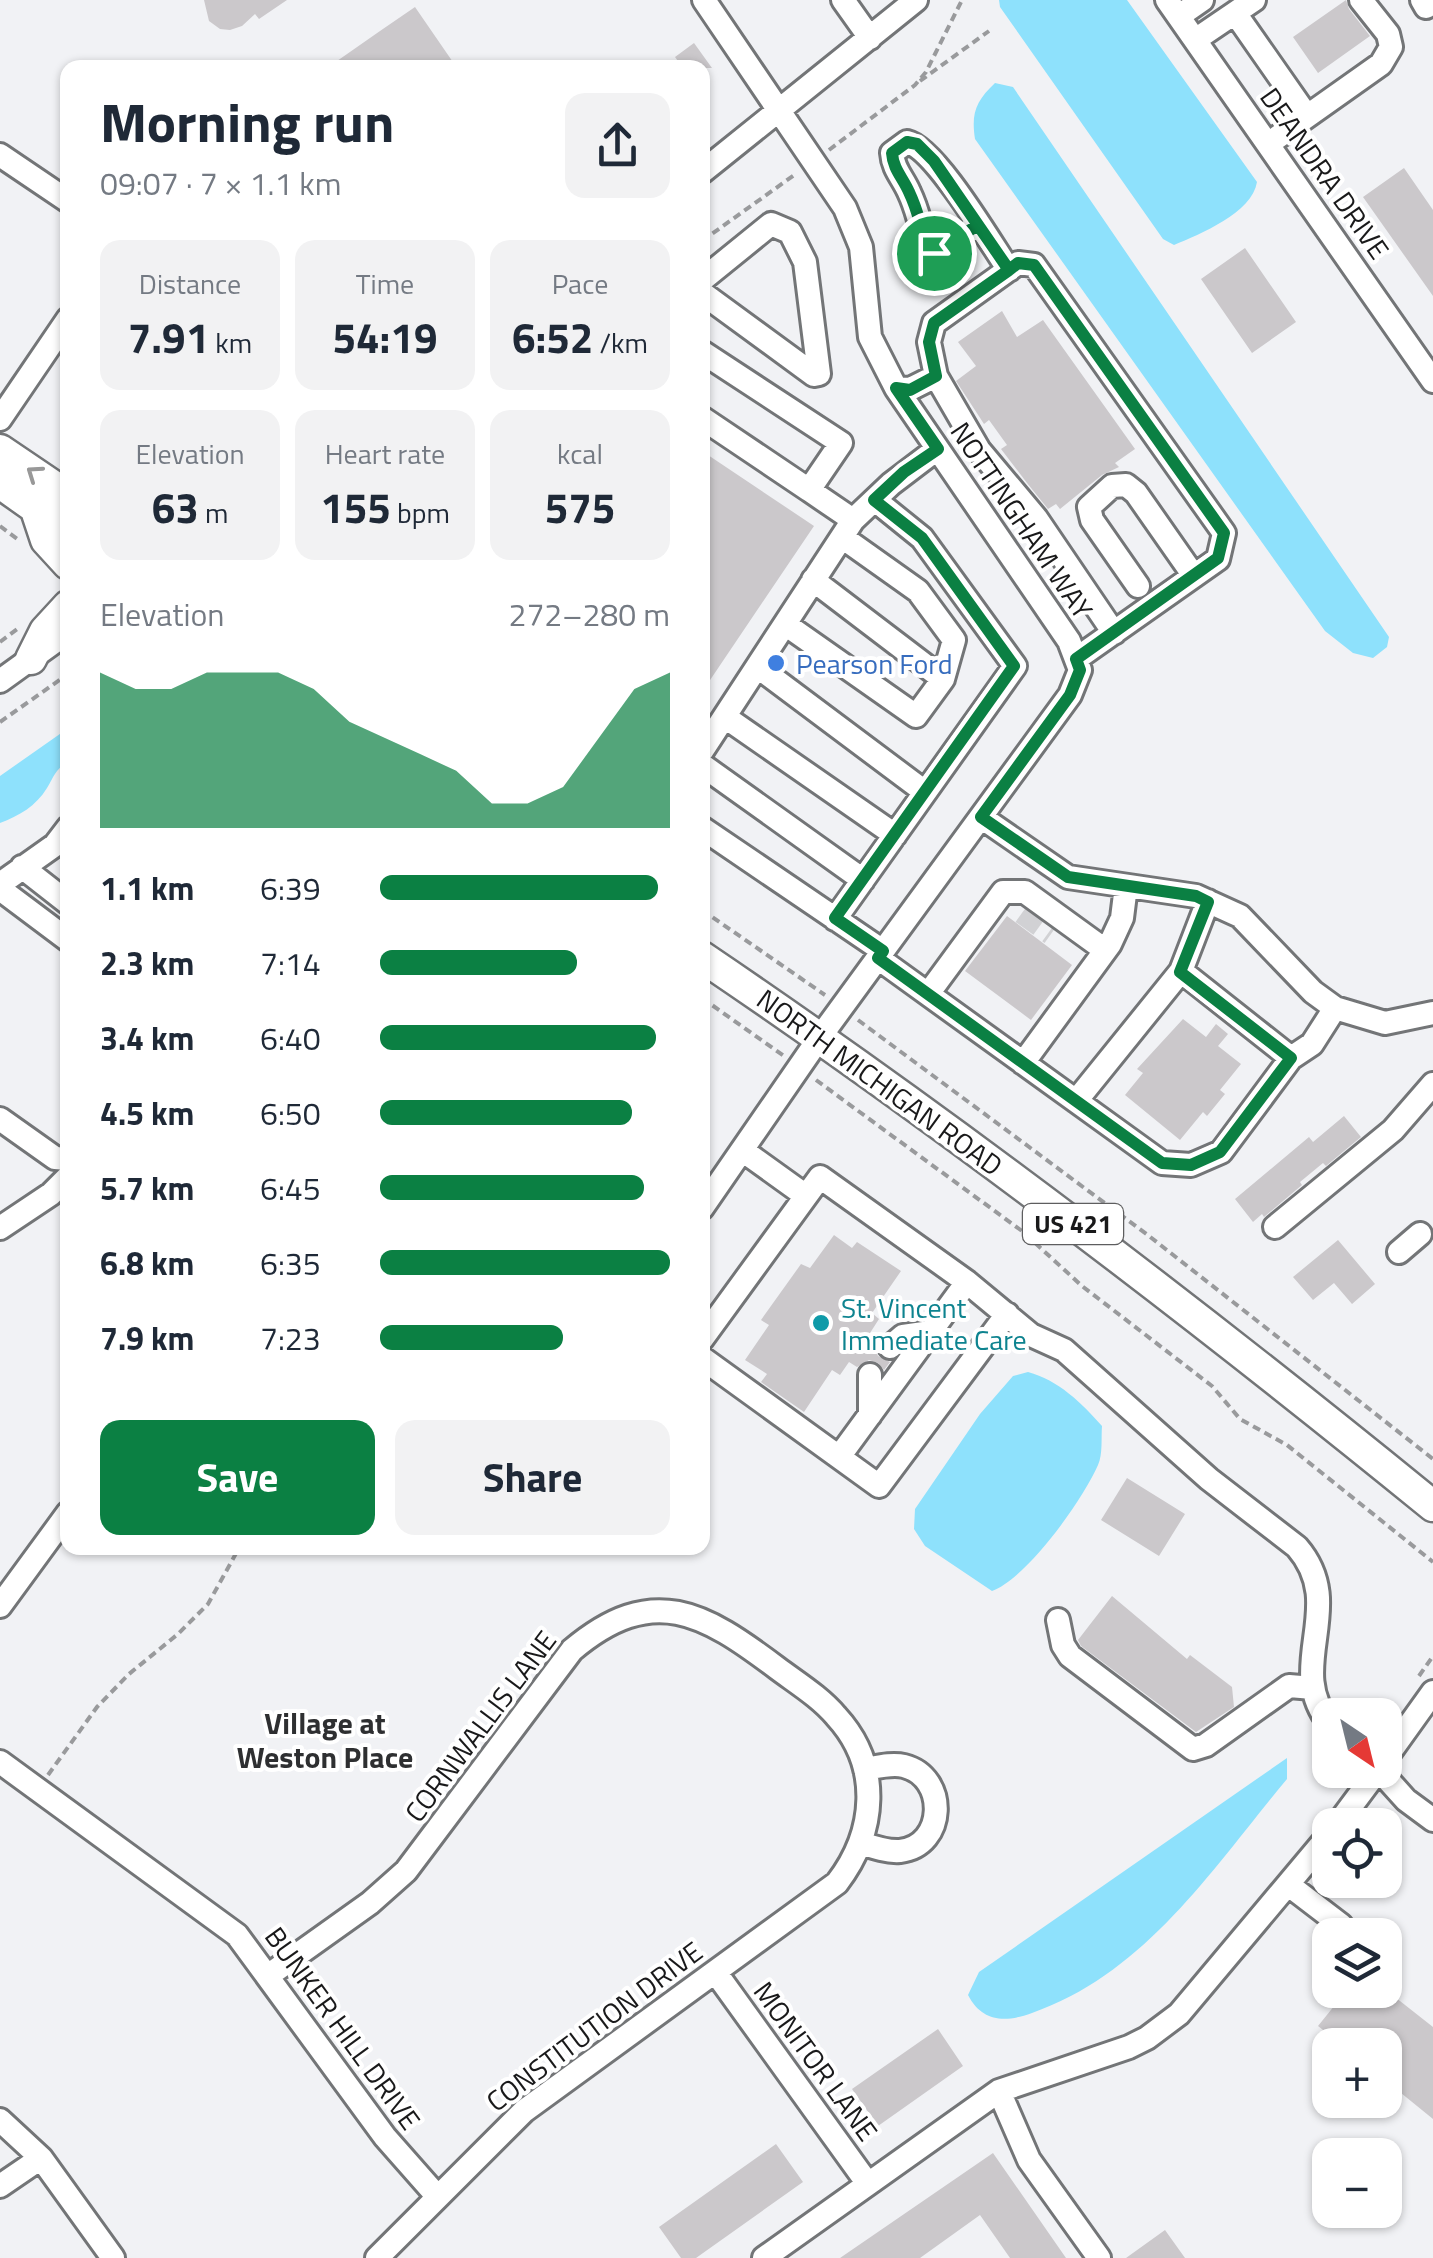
<!DOCTYPE html>
<meta charset="utf-8">
<style>
:root{--surface:#fff;--page:#f2f2f3;--text:#1f2937;--muted:#747a83;--accent:#0b8043}
body{margin:0;font-family:"Titillium Web",sans-serif;background:var(--page);color:var(--text);height:100vh;display:flex;flex-direction:column;font-size:38px;white-space:nowrap}
*{box-sizing:border-box;margin:0}
p{font-size:32px;color:var(--muted)}
.icon{flex:none;width:55px;height:55px;fill:none;stroke:currentColor;stroke-width:2;stroke-linecap:round;stroke-linejoin:round}
.map{position:relative;flex:1;overflow:hidden}
.details{position:absolute;left:60px;top:60px;width:650px;height:1495px;display:flex;flex-direction:column;background:var(--surface);border-radius:20px;box-shadow:0 2px 8px #0004}
.details>*{flex:none}
.needle{width:65px;rotate:145deg}
.tools{position:absolute;left:1312px;top:1698px;display:grid;gap:20px}
.tools a{display:grid;place-items:center;width:90px;height:90px;border-radius:20px;background:var(--surface);box-shadow:0 2px 8px #0004;font-size:50px}
.pin{position:absolute;display:grid;place-items:center;width:85px;height:85px;color:#fff;margin:-42px;border:5px solid #fff;border-radius:50%;box-shadow:0 2px 10px #0007}
.round{display:grid;place-items:center;flex:none;width:105px;height:105px;border-radius:20px;background:var(--page)}
.summary{display:flex;align-items:center;justify-content:space-between;height:170px;padding:0 40px}
h1{font-size:55px;font-weight:700;line-height:75px}
.metrics{display:grid;grid-template-columns:repeat(3,1fr);gap:15px;height:170px;padding:10px 40px}
.metrics div{display:grid;align-content:center;border-radius:20px;background:var(--page);text-align:center}
.metrics b{font-size:42px;font-weight:700}
.metrics small{font-size:28px;font-weight:400}
.metrics p{font-size:28px}
.chart{height:280px;padding:20px 40px}
.chart p{display:flex;justify-content:space-between}
.chart svg{width:100%;height:180px;margin-top:10px;fill:var(--accent);opacity:.7}
.action{display:flex;gap:20px;margin-top:auto;padding:20px 40px}
.action a{flex:1;height:115px;border-radius:20px;background:var(--accent);color:#fff;font-size:40px;font-weight:700;line-height:115px;text-align:center}
.action a+a{background:var(--page);color:var(--text)}
ul{padding:0 40px;list-style:none;font-size:32px}
li{display:grid;grid-template-columns:160px 120px 1fr;align-items:center;height:75px}
li i{height:25px;border-radius:12px;background:var(--accent)}
.map>svg:first-child{display:block}
.water{fill:#8ee1fc}
.building{fill:#cbc8cb}
.lines{fill:none;stroke-linecap:round;stroke-linejoin:round}
.minor-tunnel{stroke:#d1d1d4;stroke-width:22;stroke-dasharray:22 11;stroke-linecap:butt}
.minor-casing{stroke:#737577;stroke-width:28}
.major-casing{stroke:#737577;stroke-width:35}
.path{stroke:#999a9c;stroke-width:4;stroke-dasharray:8 5;stroke-linecap:butt}
.minor{stroke:#fff;stroke-width:22}
.major{stroke:#fff;stroke-width:30}
.oneway{stroke:#989898}
.route-casing{stroke:#fff;stroke-width:20}
.route{stroke:#0b8043;stroke-width:12}
.shop-dot{fill:#3f7fe0;stroke:#fff;stroke-width:4}
.culture-dot{fill:#0f9aa8;stroke:#fff;stroke-width:4}
.labels{text-anchor:middle;dominant-baseline:central;stroke-width:8;stroke-linejoin:round;paint-order:stroke}
.shield{fill:#fff;stroke:#5e5e5f;stroke-width:2.5}
.shield-label{font-size:25px;font-weight:bold;fill:#19191a}
.street-label{font-size:28px;fill:#19191a;stroke:#fff}
.shop-label{font-size:28px;fill:#366cbe;stroke:#fff;text-anchor:start}
.culture-label{font-size:28px;fill:#0d838f;stroke:#fff;text-anchor:start}
.neighbourhood-label{font-size:30px;font-weight:bold;fill:#2e2f31;stroke:#fff}
</style>
<div class="map">
<svg width="1433" height="2258" viewBox="0 0 1433 2258">
<rect width="100%" height="100%" fill="#f1f2f5"/>
<path class="water" d="M 999,0 L 1127,0 L 1257,182 C 1252,213 1200,234 1174,245 L 1163,239 L 1000,7 Z
M 995,83 L 1013,87 L 1389,637 L 1387,647 L 1373,658 L 1353,653 L 1325,631 L 975,139 C 971,113 976,101 995,83 Z
M 67,729 L 67,763 C 55,769 54,777 47,788 C 36,806 19,816 0,823 L 0,776 Z
M 1028,1372 C 1058,1380 1082,1403 1102,1426 C 1101,1438 1103,1454 1098,1465 C 1082,1501 1028,1577 992,1591 L 925,1546 L 914,1529 L 915,1509 L 980,1414 L 1013,1376 Z
M 1287,1758 L 1287,1779 C 1212,1869 1146,1973 1032,2013 C 1005,2023 982,2022 968,1995 L 979,1972 Z"/>
<path class="building" d="M 204,0 L 287,0 L 259,19 L 255,14 L 242,26 L 230,30 L 220,29 L 209,21 Z
M 1346,0 L 1349,9 L 1370,36 L 1318,73 L 1293,37 Z
M 415,7 L 457,68 L 327,68 L 380,31 Z
M 694,43 L 712,68 L 683,68 L 675,57 Z
M 1404,168 L 1433,210 L 1433,296 L 1363,197 Z
M 1245,248 L 1296,322 L 1252,353 L 1201,279 Z
M 1002,311 L 1017,337 L 1043,320 L 1135,449 L 1115,463 L 1119,467 L 1102,475 L 1060,509 L 1056,504 L 1048,509 L 1027,483 L 1001,449 L 1007,445 L 989,420 L 984,424 L 956,381 L 976,366 L 958,342 Z
M 702,451 L 814,526 L 702,692 Z
M 1007,916 L 1072,965 L 1031,1020 L 965,971 Z
M 1183,1019 L 1206,1037 L 1216,1024 L 1228,1034 L 1218,1046 L 1241,1064 L 1220,1090 L 1225,1094 L 1207,1116 L 1203,1112 L 1180,1140 L 1125,1095 L 1143,1073 L 1137,1069 Z
M 1344,1116 L 1361,1137 L 1326,1166 L 1323,1163 L 1300,1182 L 1302,1185 L 1264,1217 L 1262,1214 L 1253,1222 L 1235,1199 L 1309,1137 L 1313,1142 Z
M 834,1235 L 852,1248 L 857,1242 L 901,1271 L 872,1313 L 879,1319 L 870,1333 L 878,1339 L 875,1349 L 878,1356 L 890,1362 L 884,1370 L 878,1363 L 869,1360 L 857,1367 L 849,1362 L 840,1375 L 832,1370 L 804,1412 L 761,1382 L 767,1374 L 745,1360 L 769,1325 L 761,1320 L 801,1264 L 810,1268 Z
M 1338,1240 L 1375,1284 L 1352,1304 L 1334,1283 L 1313,1300 L 1293,1277 Z
M 1127,1478 L 1185,1514 L 1159,1556 L 1101,1520 Z
M 1112,1596 L 1187,1659 L 1190,1655 L 1232,1687 L 1234,1707 L 1196,1732 L 1081,1646 L 1078,1640 Z
M 1347,1990 L 1386,1990 L 1433,2027 L 1433,2119 L 1385,2080 L 1385,2045 L 1342,2045 L 1318,2026 Z
M 938,2029 L 963,2066 L 878,2126 L 852,2089 Z
M 776,2144 L 803,2182 L 696,2258 L 681,2258 L 659,2227 Z
M 993,2153 L 1066,2258 L 1010,2258 L 980,2215 L 920,2258 L 840,2258 Z
M 1165,2230 L 1185,2258 L 1126,2258 Z"/>
<g class="lines">
<path class="minor-tunnel" d="M 1022,913 L 1051,934"/>
<g class="minor-casing">
<path id="minor" d="M 843,0 L 870,38
M 1167,0 L 1433,381
M 1422,0 L 1426,7 L 1433,2
M 1235,13 L 1307,116
M 1179,16 L 1202,0
M 1195,40 L 1254,0
M 1268,144 L 1381,64 L 1391,47 L 1388,34 L 1361,0
M 0,155 L 68,201
M 702,172 L 916,0
M 978,225 L 934,253 L 926,251 C 922,230 918,211 909,192 C 903,178 893,169 892,153 L 907,142 C 935,148 990,242 1009,270
M 702,280 L 771,224 L 790,232 L 805,262 L 819,374 L 814,375 L 702,293
M 702,352 L 841,443 L 809,490 L 853,520
M 936,376 L 979,450 L 1036,518 L 1114,633
M 896,388 L 910,389 L 936,376 L 929,342 L 934,323 L 1018,263 L 1034,265 L 1224,533 L 1218,559 L 1076,659
M 702,418 L 809,490
M 0,419 L 68,319
M 813,580 L 943,679
M 1138,586 L 1092,520 L 1089,507 L 1112,486 L 1126,485 L 1136,493 L 1194,576
M 785,624 L 916,716 L 943,679 L 954,640 L 918,591 L 842,537
M 758,667 L 925,792
M 0,681 L 68,632
M 725,717 L 895,835
M 702,751 L 853,520 L 891,484 L 937,449
M 702,765 L 863,880
M 981,817 L 1068,877 L 1196,896 L 1240,916 L 1313,992 L 1335,1008 L 1385,1023 L 1433,1013
M 702,828 L 883,951
M 22,867 L 68,903
M 0,884 L 55,845 L 68,828
M 0,889 L 68,940
M 1208,901 L 1181,971 L 1291,1058 L 1312,1044 L 1335,1008
M 835,919 L 1015,666 L 922,538 L 875,500
M 878,958 L 1162,1163 L 1191,1165 L 1221,1152 L 1291,1058
M 928,994 L 1003,892 L 1025,892 L 1105,950
M 1023,1063 L 1110,944 L 1122,918 L 1126,886
M 1076,1101 L 1181,971
M 0,1119 L 55,1158 L 68,1159
M 742,1150 L 806,1196
M 702,1208 L 820,1037 L 1070,695 L 1080,670 L 1069,641 L 896,388 L 870,337 L 861,247 L 845,208 L 704,0
M 1275,1227 L 1393,1130 L 1433,1084
M 0,1228 L 51,1194 L 68,1177
M 1399,1252 L 1420,1234
M 702,1339 L 820,1177 L 967,1282 L 1031,1335 L 1064,1350 L 1209,1479 L 1297,1547 C 1349,1607 1283,1666 1330,1724
M 890,1347 L 903,1336 L 931,1332
M 702,1358 L 879,1486 L 1007,1314
M 870,1375 L 870,1415
M 839,1457 L 967,1282
M 0,1606 L 68,1513
M 1058,1620 L 1063,1645 L 1070,1656 L 1193,1749 L 1206,1745 L 1289,1686 L 1313,1688
M 1385,1759 L 1433,1692
M 0,1762 L 237,1935 L 385,2137 L 437,2196
M 1379,1770 L 1406,1800 L 1433,1820
M 1337,1825 L 1378,1770
M 861,1843 C 873,1847 887,1852 900,1851 C 946,1846 948,1777 904,1766 C 892,1763 877,1767 865,1769
M 1290,1886 L 1341,1925
M 716,1973 L 868,2184
M 269,1975 L 370,1903 L 406,1871 L 572,1650 C 653,1582 704,1613 777,1668 C 797,1683 820,1697 836,1716 C 882,1766 876,1832 837,1883 L 524,2111 L 377,2258
M 999,2091 L 1029,2160 L 1099,2258
M 0,2120 L 41,2158 L 113,2258
M 0,2186 L 41,2158
M 764,2258 L 999,2091 L 1129,2047 L 1147,2038 L 1179,2014 L 1330,1834"/>
</g>
<g class="major-casing">
<path id="major" d="M 0,450 L 68,496
M 0,483 L 68,531
M 36,510 L 46,540 L 68,564
M 31,659 L 45,631 L 68,606
M 702,957 C 955,1128 1197,1314 1433,1506"/>
</g>
<path class="path" d="M 920,81 L 989,31
M 829,150 L 915,85 L 926,72 L 962,0
M 702,241 L 797,173
M 0,526 L 20,541
M 0,642 L 20,627
M 0,722 L 68,674
M 702,910 L 825,995
M 702,998 L 784,1056
M 858,1020 L 1149,1236 L 1433,1459
M 816,1080 L 1022,1231 L 1082,1286 L 1212,1386 L 1240,1419 L 1287,1445 L 1433,1562
M 1419,1676 L 1433,1656
M 48,1775 L 97,1707 L 129,1674 L 178,1634 L 208,1604 L 239,1548"/>
<use href="#minor" class="minor"/>
<use href="#major" class="major"/>
</g>
<defs><path id="oneway-chevron" d="M-2-3.5L2.5 0L-2 3.5" fill="none" stroke-width="1.6" stroke-linecap="round" stroke-linejoin="round" transform="scale(2.5)"/></defs>
<use class="oneway" href="#oneway-chevron" transform="translate(34 473) rotate(-145)"/>
<g class="lines">
<g class="route-casing">
<path id="route" d="M 934,253 L 978,225 L 1009,270 L 934,323 L 929,342 L 936,376 L 910,390 L 896,388 L 938,449 L 904,472 L 874,500 L 922,538 L 1014,666 L 835,918 L 883,951 L 878,958 L 1162,1163 L 1191,1165 L 1220,1152 L 1291,1058 L 1180,972 L 1208,902 L 1196,896 L 1068,877 L 981,817 L 1070,695 L 1080,670 L 1076,659 L 1218,558 L 1224,533 L 1034,265 L 1018,263 L 1009,270 L 934,161 L 917,144 L 907,142 L 892,153 C 893,169 903,178 909,192 C 918,211 922,230 926,250 L 934,253"/>
</g>
<use href="#route" class="route"/>
</g>
<circle class="shop-dot" cx="776" cy="663" r="10"/>
<circle class="culture-dot" cx="821" cy="1323" r="10"/>
<g class="labels">
<rect class="shield" x="1023" y="1204" width="100" height="40" rx="8"/>
<g class="shield-label">
<text x="1073" y="1224">US 421</text>
</g>
<g class="street-label">
<text transform="translate(1325 173) rotate(55)">DEANDRA DRIVE</text>
<text transform="translate(1022 520) rotate(56)">NOTTINGHAM WAY</text>
<text transform="translate(880 1082) rotate(36)">NORTH MICHIGAN ROAD</text>
<text transform="translate(480 1726) rotate(-53)">CORNWALLIS LANE</text>
<text transform="translate(594 2026) rotate(-37)">CONSTITUTION DRIVE</text>
<text transform="translate(343 2028) rotate(54)">BUNKER HILL DRIVE</text>
<text transform="translate(816 2061) rotate(54)">MONITOR LANE</text>
</g>
<g class="shop-label">
<text x="796" y="663">Pearson Ford</text>
</g>
<g class="culture-label">
<text x="841" y="1307">St. Vincent<tspan x="841" dy="32">Immediate Care</tspan></text>
</g>
<g class="neighbourhood-label">
<text x="325" y="1723">Village at<tspan x="325" dy="34">Weston Place</tspan></text>
</g>
</g>
</svg>
<div class="tools">
<a><svg class="needle" viewBox="-14 -14 28 28"><path d="M0-13l5 13h-10z" fill="#e53935"/><path d="M0 13l5-13h-10z" fill="#747a83"/></svg></a>
<a><svg class="icon" aria-label="locate" viewBox="0 0 24 24"><circle cx="12" cy="12" r="6"/><path d="M12 2v4M12 18v4M2 12h4M18 12h4"/></svg></a>
<a><svg class="icon" aria-label="layers" viewBox="0 0 24 24"><path d="M12 4l9 5-9 5-9-5zM3 14l9 5 9-5"/></svg></a>
<a>+</a>
<a>−</a>
</div>
<div class="pin" style="left:934px;top:253px;background:#1e9e55"><svg class="icon" aria-label="arrive" viewBox="0 0 24 24"><path d="M6 21V4h12l-3 4 3 4H6"/></svg></div>
<section class="details">
<div class="summary"><div><h1>Morning run</h1><p>09:07 · 7 × 1.1 km</p></div><a class="round"><svg class="icon" aria-label="share" viewBox="0 0 24 24"><path d="M12 15V3M7 8l5-5 5 5M5 13v7h14v-7"/></svg></a></div>
<div class="metrics">
<div><p>Distance</p><b>7.91<small> km</small></b></div>
<div><p>Time</p><b>54:19</b></div>
<div><p>Pace</p><b>6:52<small> /km</small></b></div>
</div>
<div class="metrics">
<div><p>Elevation</p><b>63<small> m</small></b></div>
<div><p>Heart rate</p><b>155<small> bpm</small></b></div>
<div><p>kcal</p><b>575</b></div>
</div>
<div class="chart"><p><span>Elevation</span>272–280 m</p>
<svg viewBox="0 0 160 44" preserveAspectRatio="none"><path d="M0 44V6L10 10L20 10L30 6L40 6L50 6L60 10L70 18L80 22L90 26L100 30L110 38L120 38L130 34L140 22L150 10L160 6V44z"/></svg>
</div>
<ul>
<li><b>1.1 km</b>6:39<i style="width:96%"></i></li>
<li><b>2.3 km</b>7:14<i style="width:68%"></i></li>
<li><b>3.4 km</b>6:40<i style="width:95%"></i></li>
<li><b>4.5 km</b>6:50<i style="width:87%"></i></li>
<li><b>5.7 km</b>6:45<i style="width:91%"></i></li>
<li><b>6.8 km</b>6:35<i style="width:100%"></i></li>
<li><b>7.9 km</b>7:23<i style="width:63%"></i></li>
</ul>
<div class="action"><a>Save</a><a>Share</a></div>
</section>
</div>
